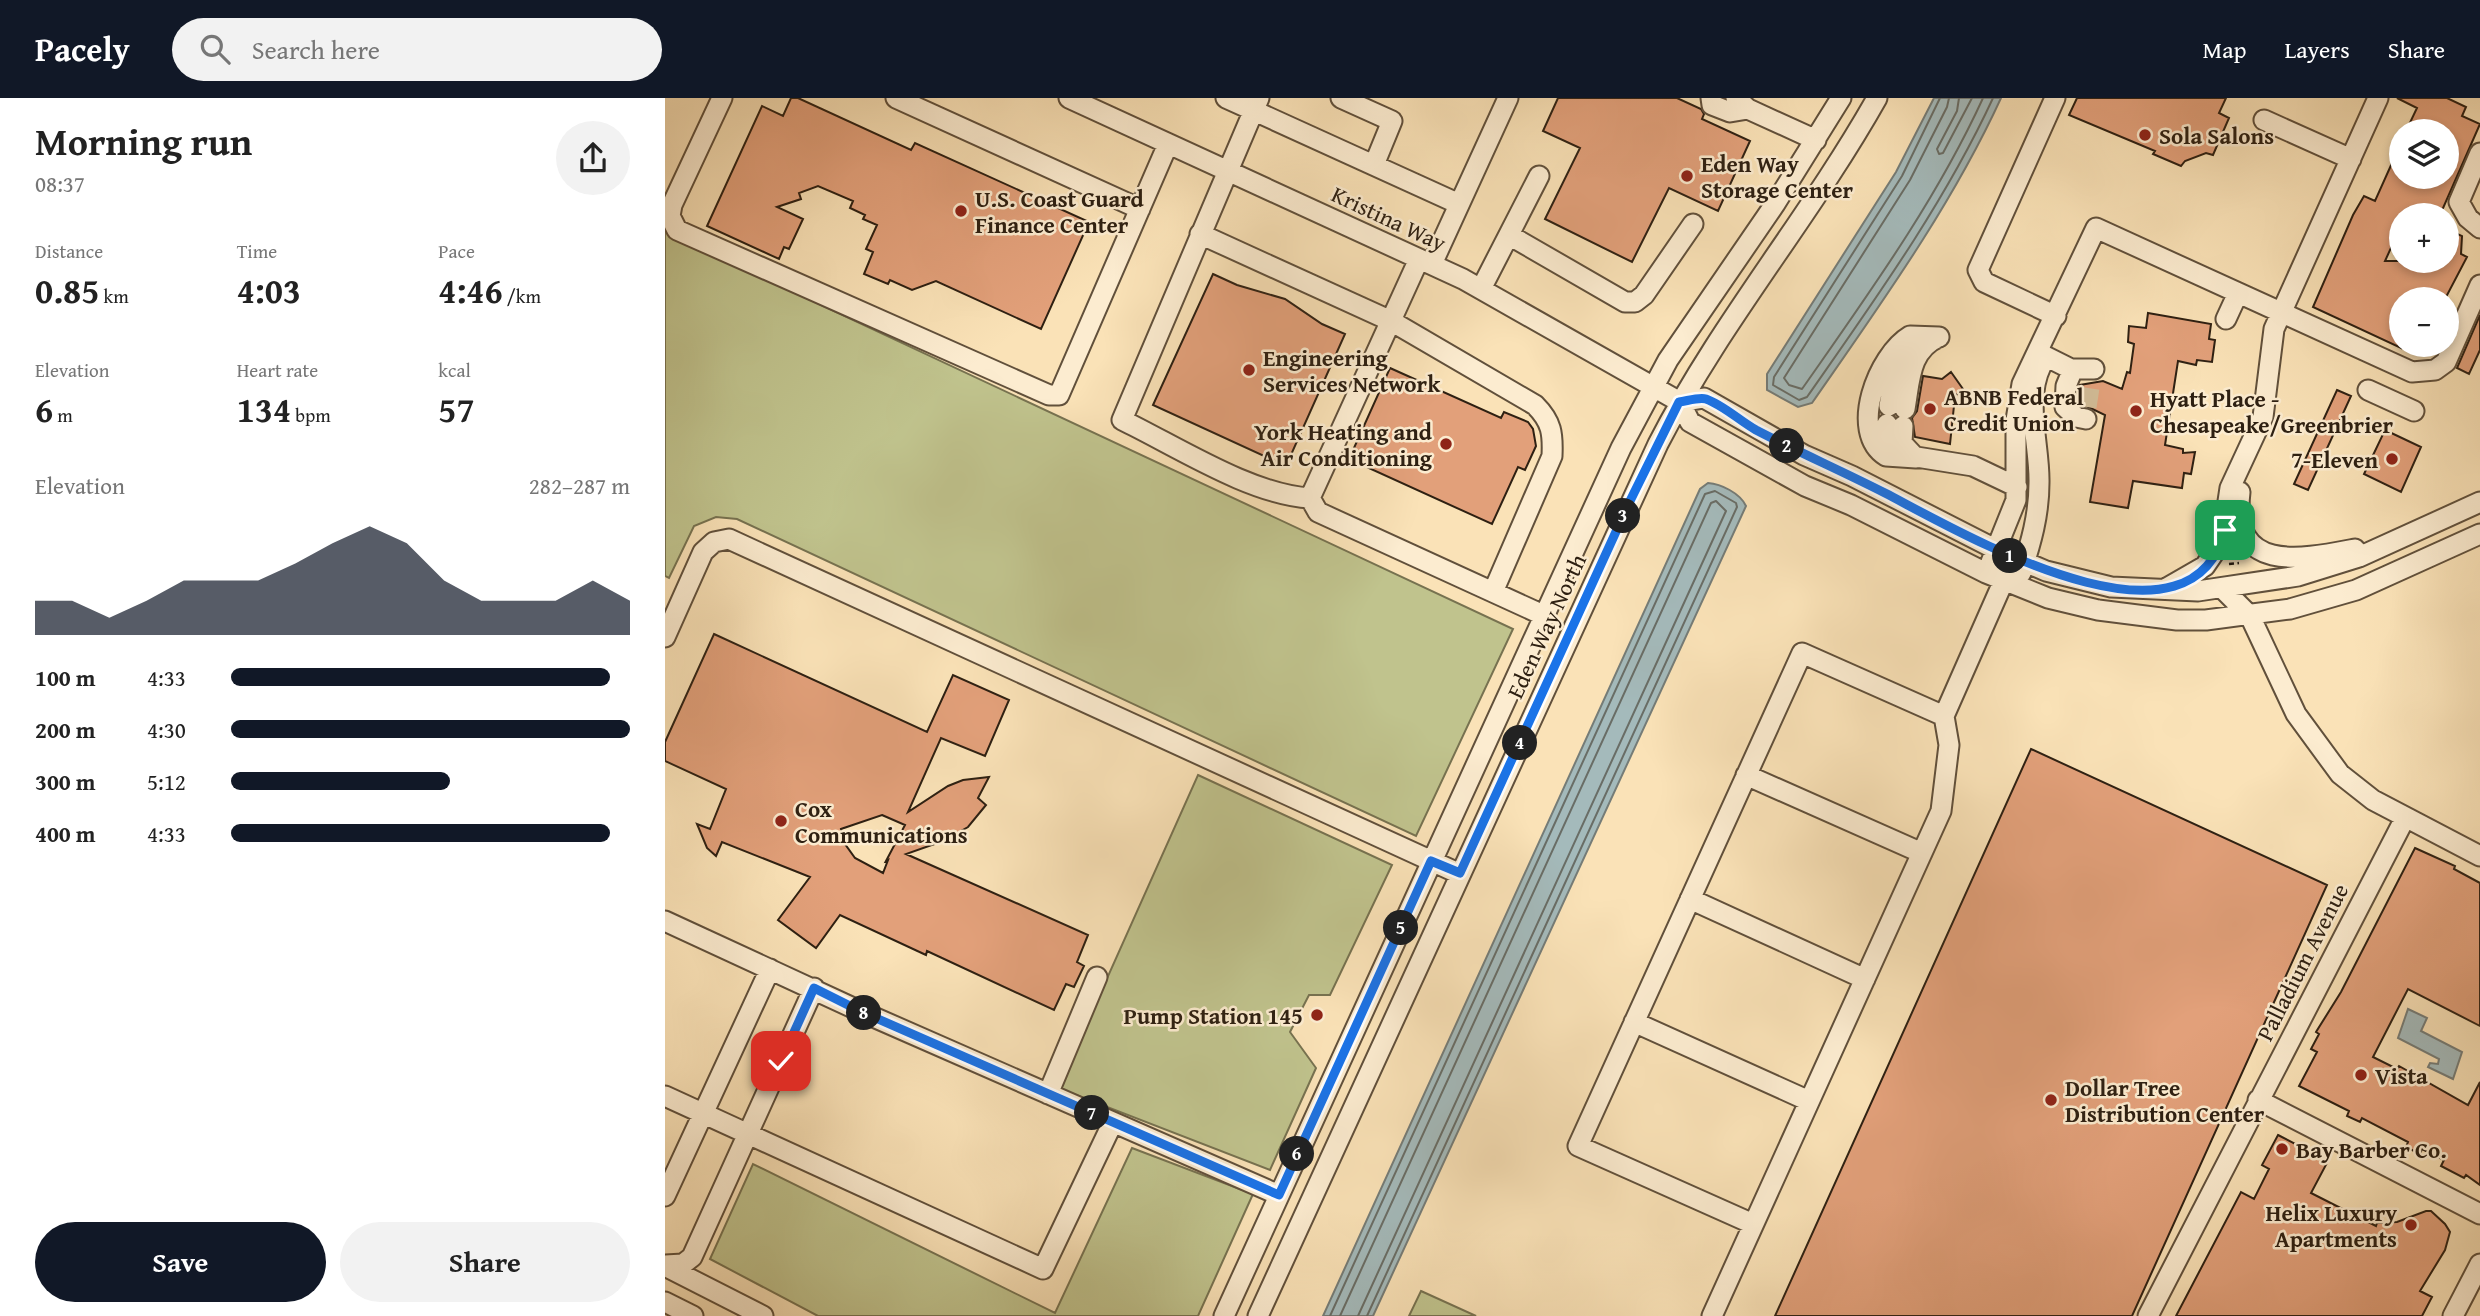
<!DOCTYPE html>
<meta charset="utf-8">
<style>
:root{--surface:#fff;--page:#f2f2f2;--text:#222;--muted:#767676;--accent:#111827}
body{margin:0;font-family:"Gentium Book Plus",serif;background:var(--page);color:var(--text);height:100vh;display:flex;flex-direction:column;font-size:26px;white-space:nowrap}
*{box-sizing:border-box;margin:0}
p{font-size:23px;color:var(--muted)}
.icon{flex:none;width:38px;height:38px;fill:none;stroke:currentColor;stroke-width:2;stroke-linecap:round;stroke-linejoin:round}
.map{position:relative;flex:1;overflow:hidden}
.drawer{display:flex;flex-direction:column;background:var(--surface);width:665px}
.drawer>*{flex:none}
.controls{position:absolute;left:1724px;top:21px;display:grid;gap:14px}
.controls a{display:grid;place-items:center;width:70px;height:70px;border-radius:50%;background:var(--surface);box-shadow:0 4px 10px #0003;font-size:35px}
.pin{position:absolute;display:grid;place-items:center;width:60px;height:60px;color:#fff;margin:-30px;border-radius:14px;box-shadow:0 4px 10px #0006}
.km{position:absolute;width:35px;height:35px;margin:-18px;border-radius:50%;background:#222;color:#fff;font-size:19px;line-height:35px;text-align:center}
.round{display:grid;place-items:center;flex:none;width:74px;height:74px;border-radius:37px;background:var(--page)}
.head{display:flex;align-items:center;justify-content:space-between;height:119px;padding:0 35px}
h1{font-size:38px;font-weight:800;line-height:52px}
.metrics{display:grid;grid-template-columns:repeat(3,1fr);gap:10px;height:119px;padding:7px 35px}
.metrics div{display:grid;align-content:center}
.metrics b{font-size:35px;font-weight:800}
.metrics small{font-size:19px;font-weight:400}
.metrics p{font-size:19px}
.chart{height:196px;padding:14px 35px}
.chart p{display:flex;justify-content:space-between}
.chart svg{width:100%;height:126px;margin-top:7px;fill:var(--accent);opacity:.7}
.cta{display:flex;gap:14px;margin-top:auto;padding:14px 35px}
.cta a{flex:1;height:80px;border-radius:42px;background:var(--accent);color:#fff;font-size:28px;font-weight:800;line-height:80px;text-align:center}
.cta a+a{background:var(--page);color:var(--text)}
ul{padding:0 35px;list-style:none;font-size:23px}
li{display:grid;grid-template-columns:112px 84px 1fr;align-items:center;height:52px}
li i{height:18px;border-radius:9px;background:var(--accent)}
header{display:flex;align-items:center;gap:42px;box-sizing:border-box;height:98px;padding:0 35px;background:var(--accent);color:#fff}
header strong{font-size:33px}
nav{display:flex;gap:38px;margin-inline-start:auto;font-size:24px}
.search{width:490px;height:63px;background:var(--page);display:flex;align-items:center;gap:18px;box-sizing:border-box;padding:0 24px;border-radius:38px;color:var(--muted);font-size:26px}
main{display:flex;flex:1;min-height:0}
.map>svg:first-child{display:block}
.green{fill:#c0c38d;stroke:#777250;stroke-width:2}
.water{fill:#a4babb;stroke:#757c77;stroke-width:2}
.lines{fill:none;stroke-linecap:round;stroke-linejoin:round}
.shore{stroke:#696d66;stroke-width:2}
.building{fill:#e2a07a;stroke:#2e2012;stroke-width:2;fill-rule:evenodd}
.minor-tunnel{stroke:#d1bb96;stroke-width:19;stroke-dasharray:19 10;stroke-linecap:butt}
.minor-casing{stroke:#61503b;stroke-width:23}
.path{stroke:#2e2012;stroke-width:2.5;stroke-dasharray:5 3.5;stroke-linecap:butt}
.minor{stroke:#fcecd0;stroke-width:19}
.route-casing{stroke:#fff;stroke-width:14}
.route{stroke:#1a73e8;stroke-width:9}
.poi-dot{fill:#8f2418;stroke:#fcecd0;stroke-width:2.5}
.labels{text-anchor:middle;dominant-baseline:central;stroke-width:5;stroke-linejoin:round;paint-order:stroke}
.poi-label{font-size:23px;font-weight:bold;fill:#2e2012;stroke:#fcecd0;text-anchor:start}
.street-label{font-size:23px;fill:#2e2012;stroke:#fcecd0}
</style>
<header>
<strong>Pacely</strong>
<div class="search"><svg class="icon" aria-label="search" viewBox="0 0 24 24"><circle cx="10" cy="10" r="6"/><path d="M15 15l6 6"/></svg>Search here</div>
<nav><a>Map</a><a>Layers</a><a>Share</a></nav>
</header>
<main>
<section class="drawer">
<div class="head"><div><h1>Morning run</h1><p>08:37</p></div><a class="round"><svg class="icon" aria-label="share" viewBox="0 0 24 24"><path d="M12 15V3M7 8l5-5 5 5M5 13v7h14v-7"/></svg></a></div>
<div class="metrics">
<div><p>Distance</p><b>0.85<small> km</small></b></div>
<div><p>Time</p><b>4:03</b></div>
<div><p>Pace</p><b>4:46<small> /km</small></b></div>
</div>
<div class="metrics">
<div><p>Elevation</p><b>6<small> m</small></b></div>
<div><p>Heart rate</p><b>134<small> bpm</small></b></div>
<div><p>kcal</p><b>57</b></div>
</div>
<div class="chart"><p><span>Elevation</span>282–287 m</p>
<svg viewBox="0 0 160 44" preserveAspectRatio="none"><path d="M0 44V32L10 32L20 38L30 32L40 25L50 25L60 25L70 19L80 12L90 6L100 12L110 25L120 32L130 32L140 32L150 25L160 32V44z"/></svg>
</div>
<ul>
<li><b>100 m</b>4:33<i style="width:95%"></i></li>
<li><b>200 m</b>4:30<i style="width:100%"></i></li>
<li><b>300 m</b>5:12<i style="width:55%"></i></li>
<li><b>400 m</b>4:33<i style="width:95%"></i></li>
</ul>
<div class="cta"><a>Save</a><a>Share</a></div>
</section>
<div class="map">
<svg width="1815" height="1218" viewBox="0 0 1815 1218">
<rect width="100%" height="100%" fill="#fae2b7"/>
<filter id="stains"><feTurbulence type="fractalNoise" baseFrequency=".00286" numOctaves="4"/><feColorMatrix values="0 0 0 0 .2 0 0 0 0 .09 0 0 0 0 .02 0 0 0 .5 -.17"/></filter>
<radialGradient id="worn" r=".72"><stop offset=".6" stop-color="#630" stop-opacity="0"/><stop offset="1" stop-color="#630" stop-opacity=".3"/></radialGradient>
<path class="green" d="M 0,134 L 848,531 L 751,738 L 72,421 L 51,419 L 29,428 L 4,480 L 0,478 Z
M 533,677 L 727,767 L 665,897 L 644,897 L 625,934 L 651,970 L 605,1072 L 393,990 Z
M 467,1050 L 588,1096 L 533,1218 L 153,1218 L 45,1161 L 88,1066 L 390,1215 Z
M 756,1193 L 811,1218 L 744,1218 Z"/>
<path class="water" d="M 1269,0 L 1336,0 C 1286,109 1215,207 1147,305 L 1133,309 L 1102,292 L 1102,276 L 1231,74 Z
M 1043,385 C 1056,386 1075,395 1081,408 L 708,1218 L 658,1218 L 1035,391 Z
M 1743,911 L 1762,920 L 1756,933 L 1797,954 L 1788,981 L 1763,969 L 1765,965 L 1773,966 L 1774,961 L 1733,940 Z"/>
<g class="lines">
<path class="shore" d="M 1275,0 L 1237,78 L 1109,279 L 1108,287 L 1134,302 L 1142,299 C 1209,203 1279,106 1328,0
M 1284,0 L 1282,9 L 1245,82 L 1119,280 L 1124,287 L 1137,291 C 1202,198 1271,103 1318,0
M 1294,0 L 1292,13 L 1272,51 L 1274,56 L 1278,55 L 1307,0
M 665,1218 L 1040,396 L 1050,393 L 1071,405 L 1072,409 L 702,1218
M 675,1218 L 1046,405 L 1051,403 L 1061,413 L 693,1218"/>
</g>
<path class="building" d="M 126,0 L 133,0 L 246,52 L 250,45 L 424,124 L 376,231 L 271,183 L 247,192 L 225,182 L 223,186 L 199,176 L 208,154 L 201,151 L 212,127 L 198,121 L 200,117 L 185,110 L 188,103 L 153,88 L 134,95 L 136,101 L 112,109 L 138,121 L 124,151 L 119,149 L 114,161 L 42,128 L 97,8 L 118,18 Z
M 893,0 L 1012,0 L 1036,11 L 1039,16 L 1037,21 L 1085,43 L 1053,113 L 1004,90 L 967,164 L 880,121 L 915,50 L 878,33 Z
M 1412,0 L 1561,0 L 1554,15 L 1564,20 L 1548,57 L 1541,55 L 1520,63 L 1516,68 L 1488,56 L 1490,53 L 1404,17 Z
M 1732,0 L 1782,0 L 1801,9 L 1797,18 L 1815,26 L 1775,117 L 1759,117 L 1744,110 L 1741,117 L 1736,117 L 1736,128 L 1720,163 L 1782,163 L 1782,131 L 1797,138 L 1796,156 L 1802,159 L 1780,201 L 1736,201 L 1736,250 L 1648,209 L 1688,117 L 1699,98 L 1710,103 L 1736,45 L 1736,79 L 1782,79 L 1782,33 L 1741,33 L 1752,10 Z
M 548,176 L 572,187 L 620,201 L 657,226 L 680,236 L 621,368 L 488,307 Z
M 1483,215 L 1546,226 L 1544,241 L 1550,242 L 1547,264 L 1532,262 L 1531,267 L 1513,263 L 1500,347 L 1518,351 L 1518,355 L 1530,354 L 1526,376 L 1519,375 L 1517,390 L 1468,383 L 1463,410 L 1425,404 L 1440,317 L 1413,304 L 1413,291 L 1415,287 L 1438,283 L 1457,291 L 1462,274 L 1465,275 L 1469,246 L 1463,244 L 1464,228 L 1481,230 Z
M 1815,217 L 1815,252 L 1804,276 L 1792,270 Z
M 725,270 L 836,320 L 839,314 L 863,324 L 868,331 L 871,348 L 860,372 L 853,369 L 827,426 L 684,361 Z
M 1286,274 L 1298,291 L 1290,298 L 1285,346 L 1250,339 L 1247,320 L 1252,313 L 1258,278 L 1277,281 Z
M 1672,292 L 1686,298 L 1643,392 L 1629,386 Z
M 1720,332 L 1756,349 L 1736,394 L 1699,376 Z
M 49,536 L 262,634 L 288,577 L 344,602 L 320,658 L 276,640 L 243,714 L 283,688 L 298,682 L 324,679 L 313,700 L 321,707 L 303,729 L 278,743 L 241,756 L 423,837 L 412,864 L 419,868 L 409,889 L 401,886 L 389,912 L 262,853 L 261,857 L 175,817 L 151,850 L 113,822 L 145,779 L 57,744 L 51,758 L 42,750 L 32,726 L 45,731 L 61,691 L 0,663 L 0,644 ZM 217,717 L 240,727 L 221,763 L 223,762 L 218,775 L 190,760 L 180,746 L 176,731 Z
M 1366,651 L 1662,787 L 1467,1218 L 1110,1218 Z
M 1750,750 L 1790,768 L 1789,771 L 1815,785 L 1815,928 L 1743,891 L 1708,959 L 1732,971 L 1734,968 L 1803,1007 L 1815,984 L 1815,1087 L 1801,1077 L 1799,1080 L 1776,1068 L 1779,1062 L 1757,1051 L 1755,1056 L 1741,1049 L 1743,1044 L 1697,1020 L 1695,1024 L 1682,1018 L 1684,1013 L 1634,988 L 1652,954 L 1646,951 L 1654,936 L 1651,934 L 1676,894 Z
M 1613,1037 L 1663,1063 L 1646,1095 L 1711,1128 L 1712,1125 L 1732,1124 L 1761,1113 L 1766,1113 L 1780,1126 L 1785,1134 L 1780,1152 L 1755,1193 L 1767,1199 L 1757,1218 L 1511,1218 L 1576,1094 L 1589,1101 L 1604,1071 L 1597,1067 Z"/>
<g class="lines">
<path class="minor-tunnel" d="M 1422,309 L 1426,283"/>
<g class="minor-casing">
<path id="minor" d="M 57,0 L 7,107 L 5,118 L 12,132 L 384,297 L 394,297 L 503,46
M 231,0 L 475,111
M 404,0 L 798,181 L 1015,304
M 561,0 L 794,106
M 594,0 L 457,322 C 511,348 586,397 645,400
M 676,0 L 727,23 L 709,67
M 1046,0 L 1047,7 L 1065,14 L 1083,11
M 1071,0 L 1083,11 L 1151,42
M 1390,0 L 1313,172 L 1319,184 L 1391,218
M 1599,22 L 1686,61
M 1815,55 L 1794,104 L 1803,120 L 1815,130
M 535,136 L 726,223 L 870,307 C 887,324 888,336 887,358 L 828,494
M 844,137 L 960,204 L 970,204 L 979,197 L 1028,126
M 754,161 L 645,400 L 653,414 L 878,517
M 767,166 L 843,0
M 816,191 L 874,78
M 1561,221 L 1573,195
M 1367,266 L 1380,258 L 1406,271 L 1429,271
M 1408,271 L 1401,288 L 1400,309 L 1411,319 L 1421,321
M 1703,292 L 1749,313
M 1015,304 L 1025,324 L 1140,388 L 1186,407 L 1321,475 L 1383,500 L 1433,512 L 1512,522 L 1541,522 L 1625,511 L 1691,492 L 1815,436
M 1015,304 L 1039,300 L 1139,357 L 1187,378 L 1332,452 L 1381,473 L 1446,489 L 1533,493 L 1633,478 L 1694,459 L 1815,404
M 1224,308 L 1231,271 L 1243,249
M 1240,311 C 1245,283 1244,252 1274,239
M 1222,326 L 1224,346 L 1233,356
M 1238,328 L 1237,345 L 1251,360
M 1239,357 L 1308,368 L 1352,389
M 1251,360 L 1221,358 C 1183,334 1213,257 1245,238 L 1274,239
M 1575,394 C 1565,477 1638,461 1690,451
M 1326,464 L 1351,402 L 1351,322 L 1357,286 L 1431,130 L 1747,274 L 1770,272 L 1781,264 L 1815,187
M 1356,475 C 1366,445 1374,417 1374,385 C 1375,348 1359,303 1376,268
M 1500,491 L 1540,468 L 1557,443 L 1565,390 L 1598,319 L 1609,231 L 1713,0
M 1558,491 L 1585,518 L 1631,616 L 1675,676 L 1708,702 L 1815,758
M 0,539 L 38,454 L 49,444 L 64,441 L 795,776
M 1081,677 L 1257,755
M 1025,801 L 1200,881
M 0,823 L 197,914 L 614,1097
M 969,924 L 1144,1003
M 383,996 L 432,879
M 0,998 L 378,1171 L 448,1024
M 1593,1002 L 1815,1116
M 0,1098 L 105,871
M 1088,1126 L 913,1048 L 1137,555 L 1279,618
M 0,1167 L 18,1166 L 27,1159 L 149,890
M 0,1168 L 98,1218
M 0,1204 L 28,1218
M 559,1218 L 956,350 L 1003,262 L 1110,106 L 1176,0
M 593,1218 L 993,346 C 1055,225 1145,119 1212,0
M 1047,1218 L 1276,713 L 1284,647 L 1279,618 L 1339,482
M 1483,1218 L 1740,720
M 1788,1218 L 1815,1166"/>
</g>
<path class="path" d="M 1564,466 L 1574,465"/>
<use href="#minor" class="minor"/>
</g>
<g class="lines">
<g class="route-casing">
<path id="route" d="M 116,963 L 149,890 L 197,914 L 614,1097 L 766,763 L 795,775 L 965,403 L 1014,304 C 1022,303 1034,299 1041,301 C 1058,307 1075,323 1091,332 C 1133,354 1177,373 1220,395 C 1290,431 1525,571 1560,432"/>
</g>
<use href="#route" class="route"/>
</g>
<g class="poi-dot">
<circle cx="1480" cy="37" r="7"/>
<circle cx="1022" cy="78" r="7"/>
<circle cx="296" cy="113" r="7"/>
<circle cx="584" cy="272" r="7"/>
<circle cx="1265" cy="311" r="7"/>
<circle cx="1471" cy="313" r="7"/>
<circle cx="781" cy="346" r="7"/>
<circle cx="1727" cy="361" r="7"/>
<circle cx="116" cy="723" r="7"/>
<circle cx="652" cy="917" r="7"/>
<circle cx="1696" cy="977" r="7"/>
<circle cx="1386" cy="1002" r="7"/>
<circle cx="1617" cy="1051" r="7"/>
<circle cx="1746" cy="1127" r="7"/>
</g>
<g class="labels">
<g class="poi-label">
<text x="1494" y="37">Sola Salons</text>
<text x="1036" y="65">Eden Way<tspan x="1036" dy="26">Storage Center</tspan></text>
<text x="310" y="100">U.S. Coast Guard<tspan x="310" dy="26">Finance Center</tspan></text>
<text x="598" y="259">Engineering<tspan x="598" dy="26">Services Network</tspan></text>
<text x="1279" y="298">ABNB Federal<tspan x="1279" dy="26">Credit Union</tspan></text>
<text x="1485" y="300">Hyatt Place -<tspan x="1485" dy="26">Chesapeake/Greenbrier</tspan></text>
<text x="767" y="333" text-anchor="end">York Heating and<tspan x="767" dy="26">Air Conditioning</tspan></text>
<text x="1713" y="361" text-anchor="end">7-Eleven</text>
<text x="130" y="710">Cox<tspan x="130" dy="26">Communications</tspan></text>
<text x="638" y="917" text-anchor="end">Pump Station 145</text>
<text x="1710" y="977">Vista</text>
<text x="1400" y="989">Dollar Tree<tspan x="1400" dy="26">Distribution Center</tspan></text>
<text x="1631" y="1051">Bay Barber Co.</text>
<text x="1732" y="1114" text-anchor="end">Helix Luxury<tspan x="1732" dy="26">Apartments</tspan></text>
</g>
<g class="street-label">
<text transform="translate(724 120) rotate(25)">Kristina Way</text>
<text transform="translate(881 528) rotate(-65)">Eden Way North</text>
<text transform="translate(1637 864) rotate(-63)">Palladium Avenue</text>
</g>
</g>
<rect width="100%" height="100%" filter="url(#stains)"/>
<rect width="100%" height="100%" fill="url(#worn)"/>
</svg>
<div class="controls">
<a><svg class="icon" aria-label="layers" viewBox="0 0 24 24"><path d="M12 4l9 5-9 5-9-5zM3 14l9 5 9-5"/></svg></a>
<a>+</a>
<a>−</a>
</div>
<div class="pin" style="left:1560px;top:432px;background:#1e9e55"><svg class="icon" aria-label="arrive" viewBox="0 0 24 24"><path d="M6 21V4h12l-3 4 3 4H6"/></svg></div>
<div class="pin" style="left:116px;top:963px;background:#d93025"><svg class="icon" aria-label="check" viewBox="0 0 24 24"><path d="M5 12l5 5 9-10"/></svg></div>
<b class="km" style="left:1345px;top:458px">1</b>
<b class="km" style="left:1122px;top:348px">2</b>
<b class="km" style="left:958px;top:418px">3</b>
<b class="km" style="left:855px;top:645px">4</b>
<b class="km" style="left:736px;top:830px">5</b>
<b class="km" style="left:632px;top:1056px">6</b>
<b class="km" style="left:427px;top:1015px">7</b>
<b class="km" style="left:199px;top:915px">8</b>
</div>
</main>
